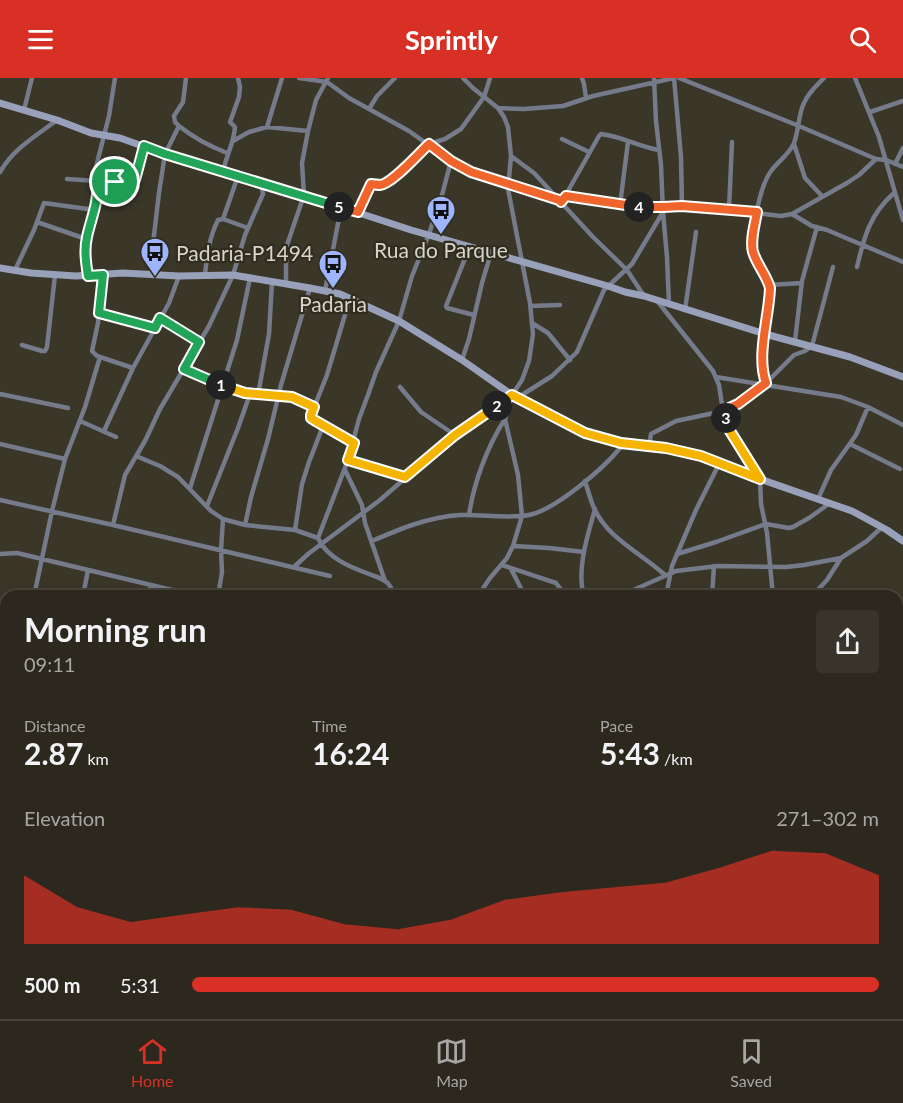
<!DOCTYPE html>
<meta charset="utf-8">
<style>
:root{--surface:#2c281e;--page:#38342b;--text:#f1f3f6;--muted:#a6a6a4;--line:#48443c;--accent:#d93025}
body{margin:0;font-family:Lato,sans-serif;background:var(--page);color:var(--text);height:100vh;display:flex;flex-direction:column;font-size:22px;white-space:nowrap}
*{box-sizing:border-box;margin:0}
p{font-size:20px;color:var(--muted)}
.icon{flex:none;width:33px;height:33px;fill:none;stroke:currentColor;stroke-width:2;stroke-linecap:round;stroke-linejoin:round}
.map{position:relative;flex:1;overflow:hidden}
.details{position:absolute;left:0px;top:512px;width:903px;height:430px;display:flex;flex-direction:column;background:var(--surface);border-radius:18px 18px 0 0;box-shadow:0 6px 24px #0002,0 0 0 2px var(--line)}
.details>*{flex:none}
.pin{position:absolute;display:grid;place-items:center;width:51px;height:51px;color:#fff;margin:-26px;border:3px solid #fff;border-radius:50%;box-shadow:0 2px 6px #0007}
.km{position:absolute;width:30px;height:30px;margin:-15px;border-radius:50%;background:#222;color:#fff;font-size:16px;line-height:30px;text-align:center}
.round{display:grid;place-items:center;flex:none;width:63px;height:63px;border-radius:6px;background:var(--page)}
.summary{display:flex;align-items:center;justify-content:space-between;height:102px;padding:0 24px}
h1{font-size:33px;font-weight:700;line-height:45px}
.metrics{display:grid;grid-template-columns:repeat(3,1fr);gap:9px;height:102px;padding:6px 24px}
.metrics div{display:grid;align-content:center}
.metrics b{font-size:30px;font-weight:700}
.metrics small{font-size:16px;font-weight:400}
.metrics p{font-size:16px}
.chart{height:168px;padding:12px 24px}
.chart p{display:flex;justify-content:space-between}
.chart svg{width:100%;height:108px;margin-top:6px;fill:var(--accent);opacity:.7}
ul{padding:0 24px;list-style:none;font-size:20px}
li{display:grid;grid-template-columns:96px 72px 1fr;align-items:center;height:45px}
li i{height:15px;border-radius:8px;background:var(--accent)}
header{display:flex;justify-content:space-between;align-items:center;height:78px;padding:0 24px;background:var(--accent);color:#fff;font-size:27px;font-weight:700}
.tab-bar{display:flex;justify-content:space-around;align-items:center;height:84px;border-top:2px solid var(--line);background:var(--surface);font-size:16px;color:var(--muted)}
.tab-bar a{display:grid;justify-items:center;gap:3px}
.tab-bar .selected{color:var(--accent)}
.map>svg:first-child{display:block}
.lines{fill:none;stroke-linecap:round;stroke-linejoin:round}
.street{stroke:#757b8a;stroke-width:4.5}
.secondary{stroke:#99a1ba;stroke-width:7}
.split-1-casing{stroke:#fff;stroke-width:12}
.split-2-casing{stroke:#fff;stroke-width:12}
.split-3-casing{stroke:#fff;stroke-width:12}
.split-4-casing{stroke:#fff;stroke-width:12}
.split-5-casing{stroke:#fff;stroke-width:12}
.split-6-casing{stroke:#fff;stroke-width:12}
.split-1{stroke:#22a559;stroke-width:8}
.split-2{stroke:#f5b400;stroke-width:8}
.split-3{stroke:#f5b400;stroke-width:8}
.split-4{stroke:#f0652b;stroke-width:8}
.split-5{stroke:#f0652b;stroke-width:8}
.split-6{stroke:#22a559;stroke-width:8}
.labels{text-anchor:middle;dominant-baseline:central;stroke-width:4.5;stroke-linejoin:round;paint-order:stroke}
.poi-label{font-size:21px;fill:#d7d4cc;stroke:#302c1e}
</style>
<header><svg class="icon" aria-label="menu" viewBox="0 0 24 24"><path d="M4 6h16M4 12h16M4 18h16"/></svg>Sprintly<svg class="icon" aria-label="search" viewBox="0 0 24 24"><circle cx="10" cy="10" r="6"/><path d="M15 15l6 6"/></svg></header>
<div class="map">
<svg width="903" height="941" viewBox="0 0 903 941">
<rect width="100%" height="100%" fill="#3a3628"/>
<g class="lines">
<path class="street" d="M 299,0 L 327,4 L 349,20 L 409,53 L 451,83 L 471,94 L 559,122
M 463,0 L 473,10 L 498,30 L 504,39 L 508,49 L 511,78 L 508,111 L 530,225 L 533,256 L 529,283 L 522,302 L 512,317 L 505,341 L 518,397 L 522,438 L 513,468 L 507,480 L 490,500 L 478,518
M 582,0 L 584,6 L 586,20
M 674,0 L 681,79 L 682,128
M 679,0 L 799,48 L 876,81 L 886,82 L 903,89
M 855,0 L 879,59 L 903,142
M 498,30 L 524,31 L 563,28 L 593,18 L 674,0
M 369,31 L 377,18 L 395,0
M 24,32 L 32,0
M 870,34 L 903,23
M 179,48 C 194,60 209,68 227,75
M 267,49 L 282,0
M 562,61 L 589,74
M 233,63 L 249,54 L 267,49 L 308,53
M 794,66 L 805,100 L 822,118
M 511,78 L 534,95 L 593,159 L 627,192 L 644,218
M 895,86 L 903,70
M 0,94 C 14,70 36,58 57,42
M 223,94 C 226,78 234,65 235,49 L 230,44 L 239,19 L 240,9 L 238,0
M 67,101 L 97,103 L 134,103 L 144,68
M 566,118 L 637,129 L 705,129 L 781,138 L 792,136 L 847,105 L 859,97 L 876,81
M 564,120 L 599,58 L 601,56 C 621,58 639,69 659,72
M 620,127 L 628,64
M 729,131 L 732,64
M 358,134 L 371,106 L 382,107 L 386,105 L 398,96 L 429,66 L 445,61 L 461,51 L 484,19 L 490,0
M 663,134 L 667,179 L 669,227
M 792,136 L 812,148 L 827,152 L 903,184
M 223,141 L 248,150
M 37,144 L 86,161
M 470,168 L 446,228 L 447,230 L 474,237
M 857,189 C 864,159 870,136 894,115
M 15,192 L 34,152 L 44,125 L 95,132
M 151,196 L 152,174 L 159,115 L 165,76 L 179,48 L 175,44 L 174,38 L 183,24 L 186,0
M 88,197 L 85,172 L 86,161 L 96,127 L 98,105 L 96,89 L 109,38 L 115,0
M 103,197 L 98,245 L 92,273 L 97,278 L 133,290
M 205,197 C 207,177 209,160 218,142 L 223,141 L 238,98
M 286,205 L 286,170 L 304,117 L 302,85 L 308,53 L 316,22 L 328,0
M 769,207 L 802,205
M 325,213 L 341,130
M 350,220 L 327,297 L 311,337 L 311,340 L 314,342 L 353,365
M 658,224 L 713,293 L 719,307 L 723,333 L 730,353 L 760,401 L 761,426 L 767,455 L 773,518
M 530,228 L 560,227
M 685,232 L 696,154
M 99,235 L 155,250
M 160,240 L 199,264
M 532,245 L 548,255 L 570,282
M 795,263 L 802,203 L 817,149
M 22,267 L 42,273 L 45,273 L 47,269 L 55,197
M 462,282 L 469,261 L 482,205 L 491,175
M 184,291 L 234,312 L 258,317 L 292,319 L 314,329
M 716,299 L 841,319 L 868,329 L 903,347
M 766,305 C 756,278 769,239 770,211 C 767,196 753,183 753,168 C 752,150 760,108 771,93 C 778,83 789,77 794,65 C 799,52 798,37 804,25 C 808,15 817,7 824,0
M 400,309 L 421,334 L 455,357
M 0,316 L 68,330
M 258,317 L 269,256 L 272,204
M 517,320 L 552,298 L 577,274 L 604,212 L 632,186 L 663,134 L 661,87 L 656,43 L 654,0
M 80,343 L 116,359
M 104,353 L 133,290 L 169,225 L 179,198
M 0,366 L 65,381
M 850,366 L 900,391
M 652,369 L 650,362 L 651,356 L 676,343 L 714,335 L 738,326 L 766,305 L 794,277 L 805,273 L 812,268 L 833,189
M 136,378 L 160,388 L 178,399 L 211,433 L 223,441 L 245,447 L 295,452 L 318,460 C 327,480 350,489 369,496 C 376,499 386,501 390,508 C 392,511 392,515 392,518
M 348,382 L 405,399
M 345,392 L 362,427 L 365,445 L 385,503
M 585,403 C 588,412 590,421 594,430 C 608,461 641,475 665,497
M 190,410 L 237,262 L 250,200
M 818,421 L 831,392 L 856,357 L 868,329
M 0,422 L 113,447 L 330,498
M 207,428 L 238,350 L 250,316
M 469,437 C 474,404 487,369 505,341
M 113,447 L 125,397 L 145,363 L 160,331 L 209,248 L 233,197 L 245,157 L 263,116 L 261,105
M 245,447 L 251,419 L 268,361 L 281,307 L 310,210
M 295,452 L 302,406 L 309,384 L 323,348
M 318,460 L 348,382 L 359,341 L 368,317 L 376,294 L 399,243 L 412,198 L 429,156 L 442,117 L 451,83
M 372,463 C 400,451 428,439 460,437 C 482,436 506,441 529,437 C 555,432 603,391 620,370 L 621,365
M 513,468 L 549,470 L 584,474
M 0,476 L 17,475 L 197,518
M 677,476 L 716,464 L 766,446 L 789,450 L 793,449 L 809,440 L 830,425
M 502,487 L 556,505 L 566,518
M 294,489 L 308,476 L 380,422 L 455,357 L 512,317
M 511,491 L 525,518
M 34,518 L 52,433 L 65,381 L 85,329 L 100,279
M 83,518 L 88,492
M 148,518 L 151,507
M 218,518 L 222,494 L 221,472 L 223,441
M 584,518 C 576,492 588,456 595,431
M 620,518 L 676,493 L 718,488 L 786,489 L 804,487 L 841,480 L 867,463 L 882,449
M 666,518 L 672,488 L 696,432 L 720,384
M 712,518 L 714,488
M 812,518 L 827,502 L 841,480
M 0,562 L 6,563
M 897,572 L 903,577
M 0,686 L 6,657
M 0,715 L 6,716
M 897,785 L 903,787
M 897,842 L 903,842
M 0,875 L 6,876
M 897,912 L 903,888
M 0,927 L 6,901
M 377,936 L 398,941
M 622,936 L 644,941
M 878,936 L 896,941
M 51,941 L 52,936
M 121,941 L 122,936
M 177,941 L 178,936
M 229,941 L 230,936
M 346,941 L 347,936
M 473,941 L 475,936
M 547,941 L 548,936
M 730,941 L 732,936
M 785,941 L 786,936
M 837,941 L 838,936"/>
<path class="secondary" d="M 0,25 L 57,42 L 91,55 L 120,60 L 165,76 L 304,117 L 411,152 L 608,208 L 625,214 L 644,218 L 765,256 L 850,279 L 903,299
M 0,190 L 31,195 L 76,198 L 123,195 L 179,198 L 233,197 L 310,210 L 340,216 L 399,243 L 462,282 L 512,317 L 585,355 L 621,365 L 681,373 L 720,384 L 760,401 L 852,433 L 887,452 L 903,463
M 903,710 L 901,722 L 903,722"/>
</g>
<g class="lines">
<g class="split-1-casing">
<path id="split-1" d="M 115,104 L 97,104 C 99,124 91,140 87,159 C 84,172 86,185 88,198 L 103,197 L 99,235 L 155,250 L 160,240 L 199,264 L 184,291 L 221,307"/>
</g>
<g class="split-2-casing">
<path id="split-2" d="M 221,307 L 245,315 L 292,319 L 314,329 L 311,337 L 311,340 L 314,342 L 354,365 L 348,382 L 405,399 L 455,357 L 497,328"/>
</g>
<g class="split-3-casing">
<path id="split-3" d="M 497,328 L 512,317 L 585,355 L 621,365 L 666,370 L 701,378 L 760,401 L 730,353 L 726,340"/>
</g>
<g class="split-4-casing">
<path id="split-4" d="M 639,129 L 663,129 L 682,128 L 757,134 C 755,146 750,162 753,174 C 757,187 767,198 770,210 C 769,240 756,277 766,305 L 738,326 L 723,333 L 726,340"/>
</g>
<g class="split-5-casing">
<path id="split-5" d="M 339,129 L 358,134 L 371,106 C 374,106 377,107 380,107 C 392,106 419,75 429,66 L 451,83 L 471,94 L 559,122 L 561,124 L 566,118 L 639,129"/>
</g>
<g class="split-6-casing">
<path id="split-6" d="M 115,104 L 132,103 L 135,102 L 144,68 L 165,76 L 339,129"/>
</g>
<use href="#split-1" class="split-1"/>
<use href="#split-2" class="split-2"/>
<use href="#split-3" class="split-3"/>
<use href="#split-4" class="split-4"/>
<use href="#split-5" class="split-5"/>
<use href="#split-6" class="split-6"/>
</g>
<defs>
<g id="bus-pin" transform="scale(1.5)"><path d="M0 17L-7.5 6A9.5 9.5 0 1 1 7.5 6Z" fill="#9eb4fd" stroke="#302c1e"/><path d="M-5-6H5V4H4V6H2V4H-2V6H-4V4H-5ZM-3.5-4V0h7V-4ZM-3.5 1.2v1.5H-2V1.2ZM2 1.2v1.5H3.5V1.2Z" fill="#111"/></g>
</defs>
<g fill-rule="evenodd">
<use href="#bus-pin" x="441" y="132"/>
<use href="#bus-pin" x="155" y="174"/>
<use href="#bus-pin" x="333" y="186"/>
</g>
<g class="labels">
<g class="poi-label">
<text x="441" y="171">Rua do Parque</text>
<text x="176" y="174" text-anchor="start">Padaria-P1494</text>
<text x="333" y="225">Padaria</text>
</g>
</g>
</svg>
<div class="pin" style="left:115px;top:104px;background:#1e9e55"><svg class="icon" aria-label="arrive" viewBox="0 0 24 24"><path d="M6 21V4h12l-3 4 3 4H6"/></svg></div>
<b class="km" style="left:221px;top:307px">1</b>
<b class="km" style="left:497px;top:328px">2</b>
<b class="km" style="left:726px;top:340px">3</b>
<b class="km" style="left:639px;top:129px">4</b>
<b class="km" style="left:339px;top:129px">5</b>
<section class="details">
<div class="summary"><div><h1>Morning run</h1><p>09:11</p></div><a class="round"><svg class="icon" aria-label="share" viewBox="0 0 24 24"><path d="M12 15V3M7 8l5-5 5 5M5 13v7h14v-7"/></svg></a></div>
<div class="metrics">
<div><p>Distance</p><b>2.87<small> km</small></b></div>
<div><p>Time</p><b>16:24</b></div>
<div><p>Pace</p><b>5:43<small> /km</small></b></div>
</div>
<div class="chart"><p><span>Elevation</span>271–302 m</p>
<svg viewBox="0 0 160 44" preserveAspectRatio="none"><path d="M0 44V16L10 29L20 35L30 32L40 29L50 30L60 36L70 38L80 34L90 26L100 23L110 21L120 19L130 13L140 6L150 7L160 16V44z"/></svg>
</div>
<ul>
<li><b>500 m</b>5:31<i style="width:100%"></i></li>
</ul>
</section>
</div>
<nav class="tab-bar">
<a class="selected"><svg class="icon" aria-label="home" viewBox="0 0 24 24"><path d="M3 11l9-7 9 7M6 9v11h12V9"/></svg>Home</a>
<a><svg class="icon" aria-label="map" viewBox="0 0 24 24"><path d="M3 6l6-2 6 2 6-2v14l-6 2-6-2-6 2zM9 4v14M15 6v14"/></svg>Map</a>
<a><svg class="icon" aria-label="saved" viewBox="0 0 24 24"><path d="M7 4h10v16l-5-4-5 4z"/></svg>Saved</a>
</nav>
